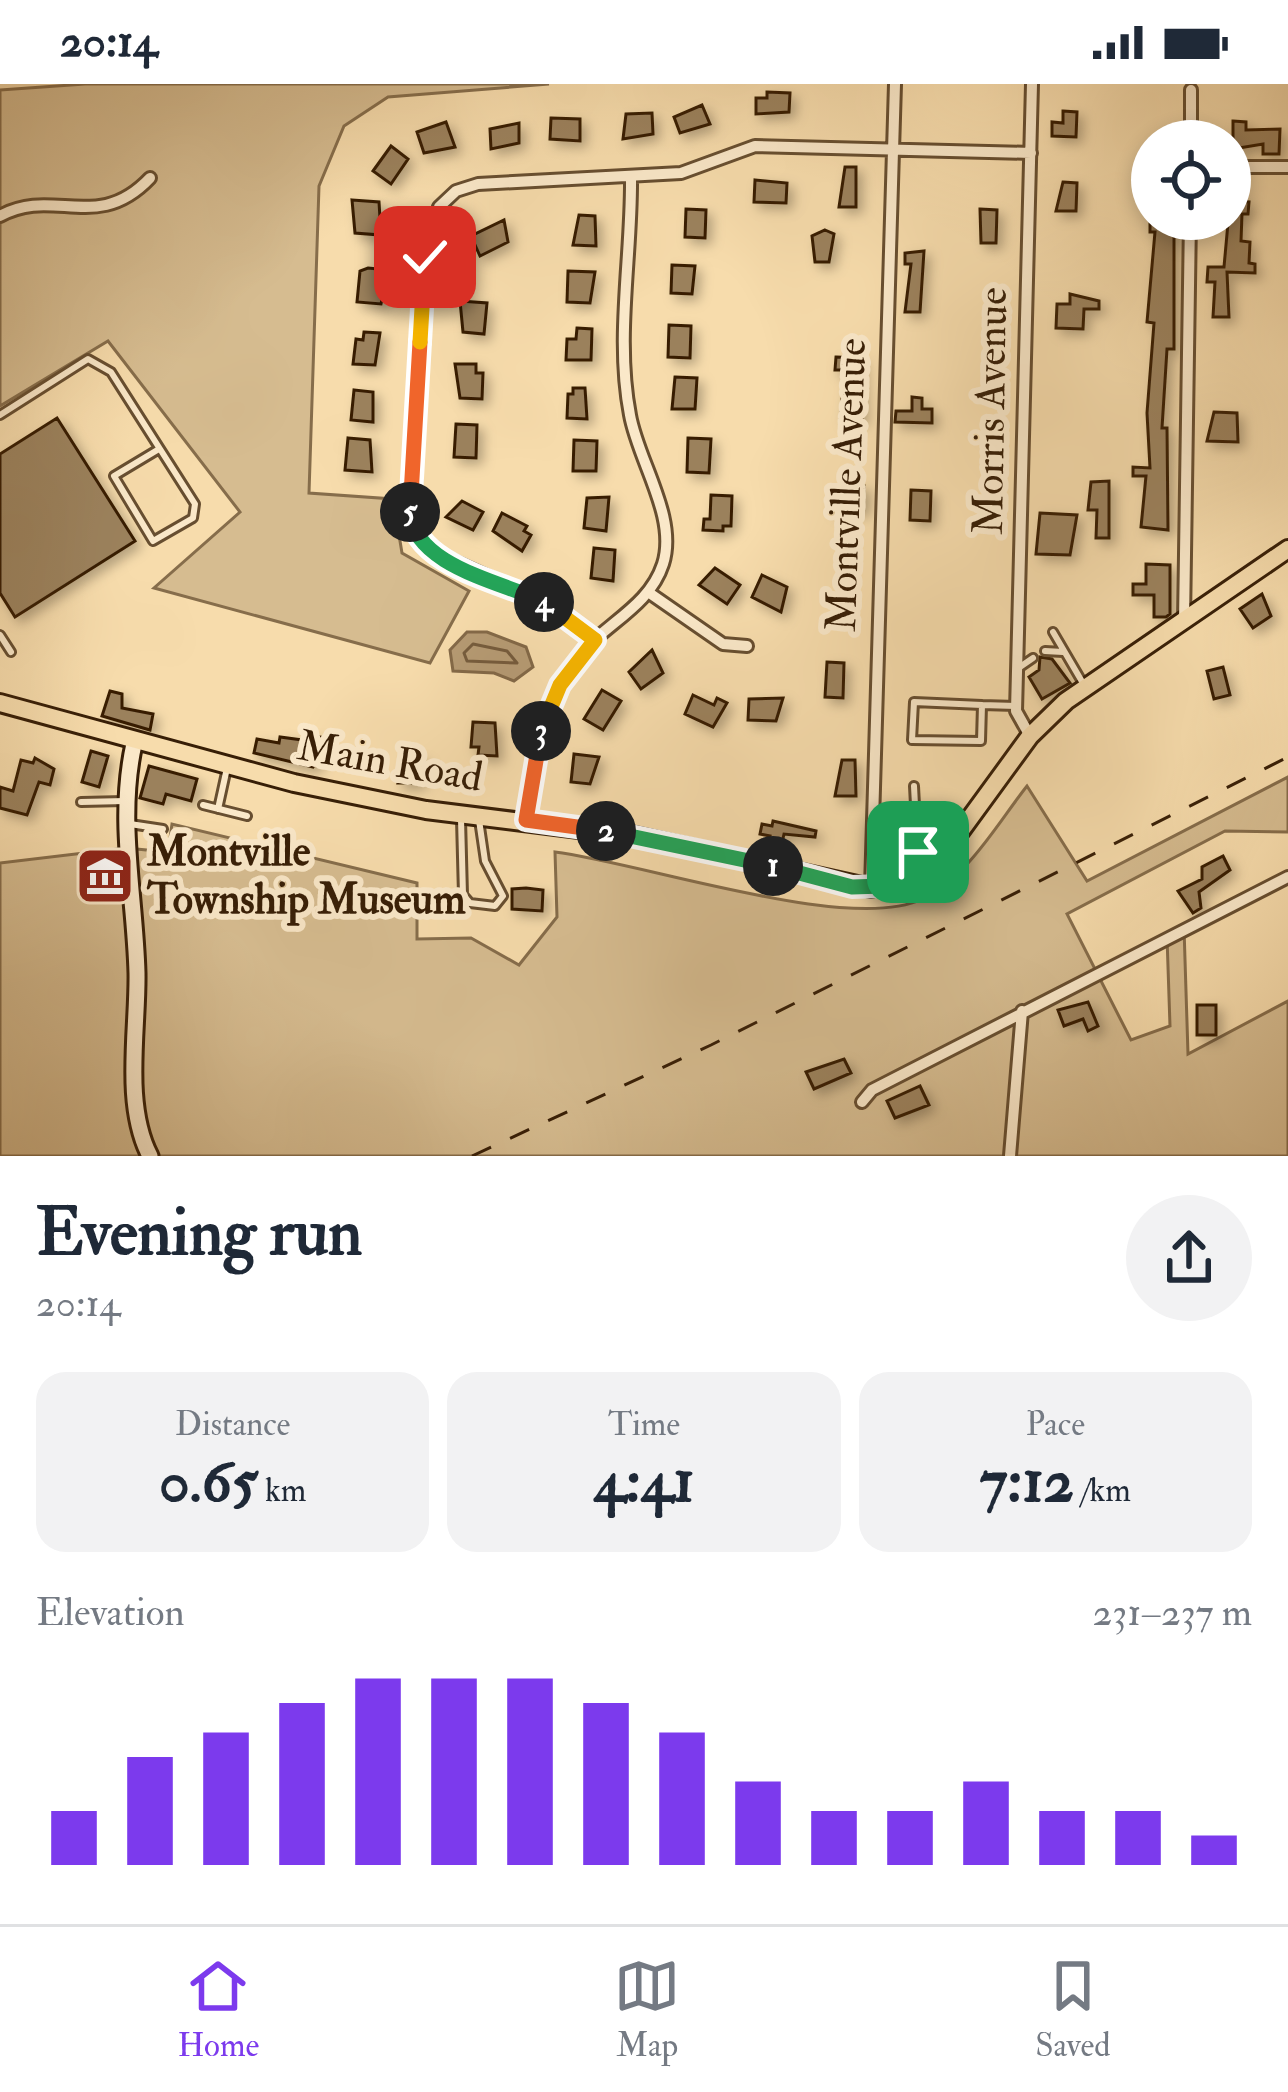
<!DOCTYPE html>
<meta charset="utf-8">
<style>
:root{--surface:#fff;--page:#f2f2f3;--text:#1f2937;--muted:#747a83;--line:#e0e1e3;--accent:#7c3aed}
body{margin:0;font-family:"IM FELL Double Pica",serif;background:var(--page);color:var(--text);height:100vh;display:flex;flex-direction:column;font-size:45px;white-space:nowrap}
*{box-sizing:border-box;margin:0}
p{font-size:39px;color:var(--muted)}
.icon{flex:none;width:66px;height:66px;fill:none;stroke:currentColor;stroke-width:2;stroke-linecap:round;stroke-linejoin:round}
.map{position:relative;height:1072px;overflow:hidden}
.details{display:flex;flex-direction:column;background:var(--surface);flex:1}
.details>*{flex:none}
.tools{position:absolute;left:1131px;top:36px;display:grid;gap:24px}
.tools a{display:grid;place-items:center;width:120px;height:120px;border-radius:50%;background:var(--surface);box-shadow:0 6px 18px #0003;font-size:60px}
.pin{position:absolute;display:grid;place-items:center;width:102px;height:102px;color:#fff;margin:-51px;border-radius:24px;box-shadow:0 6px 18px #0006}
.km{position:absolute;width:60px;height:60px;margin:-30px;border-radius:50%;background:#222;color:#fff;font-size:33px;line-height:60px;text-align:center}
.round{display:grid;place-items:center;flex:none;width:126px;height:126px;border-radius:63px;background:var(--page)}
.summary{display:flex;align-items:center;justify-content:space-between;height:204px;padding:0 36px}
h1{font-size:66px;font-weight:800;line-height:90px}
.figures{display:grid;grid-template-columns:repeat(3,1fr);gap:18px;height:204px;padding:12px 36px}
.figures div{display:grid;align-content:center;border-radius:30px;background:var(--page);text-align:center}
.figures b{font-size:60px;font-weight:800}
.figures small{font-size:33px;font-weight:400}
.figures p{font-size:33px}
.chart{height:336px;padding:24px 36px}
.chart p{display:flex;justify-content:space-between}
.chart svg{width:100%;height:216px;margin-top:12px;stroke:var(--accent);stroke-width:6}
.status{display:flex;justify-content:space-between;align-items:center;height:84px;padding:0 60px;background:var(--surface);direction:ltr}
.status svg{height:33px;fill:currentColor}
.tab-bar{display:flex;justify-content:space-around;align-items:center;height:168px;border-top:3px solid var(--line);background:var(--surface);font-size:33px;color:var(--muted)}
.tab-bar a{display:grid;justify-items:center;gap:6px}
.tab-bar .on{color:var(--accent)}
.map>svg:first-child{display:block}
.green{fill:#d6bc90;stroke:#866d4b;stroke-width:3}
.water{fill:#b69b74;stroke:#836948;stroke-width:3}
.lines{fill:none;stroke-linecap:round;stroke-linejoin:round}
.shore{stroke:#765c3d;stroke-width:3}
.building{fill:#9b815c;stroke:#371e06;stroke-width:3;filter:url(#shadow)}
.lane-casing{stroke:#674e30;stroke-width:12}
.street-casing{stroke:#674e30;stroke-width:16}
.secondary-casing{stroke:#371e06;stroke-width:21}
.primary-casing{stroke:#371e06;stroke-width:22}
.lane{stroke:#fae8c9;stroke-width:6}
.street{stroke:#fae8c9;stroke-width:10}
.secondary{stroke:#fae8c9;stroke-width:15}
.primary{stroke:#f7dcac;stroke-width:16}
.rail{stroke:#371e06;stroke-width:3;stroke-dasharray:21 21;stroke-linecap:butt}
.split-1-casing{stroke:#fff;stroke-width:24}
.split-2-casing{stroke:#fff;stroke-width:24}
.split-3-casing{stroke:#fff;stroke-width:24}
.split-4-casing{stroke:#fff;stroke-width:24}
.split-5-casing{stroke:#fff;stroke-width:24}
.split-6-casing{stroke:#fff;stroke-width:24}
.split-7-casing{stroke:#fff;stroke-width:24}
.split-1{stroke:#22a559;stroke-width:15}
.split-2{stroke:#22a559;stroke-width:15}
.split-3{stroke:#f0652b;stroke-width:15}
.split-4{stroke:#f5b400;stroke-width:15}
.split-5{stroke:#22a559;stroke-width:15}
.split-6{stroke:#f0652b;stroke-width:15}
.split-7{stroke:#f5b400;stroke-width:15}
.labels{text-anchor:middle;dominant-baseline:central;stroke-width:12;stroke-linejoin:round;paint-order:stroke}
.street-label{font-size:42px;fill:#371e06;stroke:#fae8c9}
.poi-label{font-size:42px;font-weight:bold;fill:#371e06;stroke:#fae8c9;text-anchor:start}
</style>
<div class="status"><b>20:14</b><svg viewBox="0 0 49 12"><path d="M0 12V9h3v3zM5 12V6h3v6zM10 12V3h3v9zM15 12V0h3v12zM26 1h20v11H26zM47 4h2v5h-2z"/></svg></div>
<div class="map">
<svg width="1288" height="1072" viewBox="0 0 1288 1072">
<defs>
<filter id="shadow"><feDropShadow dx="5.5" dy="5.5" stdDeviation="6" flood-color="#0004"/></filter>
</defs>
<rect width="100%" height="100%" fill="#f7dcac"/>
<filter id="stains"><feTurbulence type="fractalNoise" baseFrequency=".00167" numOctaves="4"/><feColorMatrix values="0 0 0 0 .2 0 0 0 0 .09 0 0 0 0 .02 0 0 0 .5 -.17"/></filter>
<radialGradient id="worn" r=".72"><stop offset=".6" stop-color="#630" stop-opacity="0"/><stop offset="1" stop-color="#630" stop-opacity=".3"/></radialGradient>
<path class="green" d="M 85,0 L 549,0 L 388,13 L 344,42 L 319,102 L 309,409 L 393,415 L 402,469 L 469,507 L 430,579 L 154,504 L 240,428 L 108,257 L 0,322 L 0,6 Z
M 1288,693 L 1288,748 L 1225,747 L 1067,830 L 1131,956 L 1170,942 L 1167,853 L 1184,844 L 1188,970 L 1288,917 L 1288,1072 L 0,1072 L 0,779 L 126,764 L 168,768 L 172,740 L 417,799 L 417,855 L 471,854 L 519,881 L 557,833 L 555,768 C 643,779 851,850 922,815 C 968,793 997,740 1027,702 L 1087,797 Z"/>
<path class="water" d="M 467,548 L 487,548 L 526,563 L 533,583 L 514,597 L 494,589 L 453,587 L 450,566 Z"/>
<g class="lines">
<path class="shore" d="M 473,560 L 507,567 L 517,579 L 467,577 L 464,569 Z"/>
</g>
<path class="building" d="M 767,8 L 790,9 L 789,28 L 756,30 L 756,14 L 767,14 Z
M 702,21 L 710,40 L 680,49 L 674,33 Z
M 1063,27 L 1077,28 L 1076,53 L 1052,52 L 1052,38 L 1063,39 Z
M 652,29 L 653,50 L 623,55 L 626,30 Z
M 551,34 L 580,35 L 580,57 L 550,55 Z
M 1233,37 L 1246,38 L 1246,46 L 1280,45 L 1279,70 L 1263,70 L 1263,60 L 1233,65 Z
M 446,38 L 455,63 L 424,69 L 417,48 Z
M 519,39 L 519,59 L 491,65 L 490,45 Z
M 391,62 L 408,75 L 391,100 L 373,87 Z
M 845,83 L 856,83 L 856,123 L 839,123 Z
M 755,96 L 787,99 L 786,119 L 754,118 Z
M 1063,98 L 1077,99 L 1076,127 L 1056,127 Z
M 352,116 L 379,118 L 381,151 L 355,149 Z
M 1230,117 L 1249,118 L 1248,130 L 1242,130 L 1241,157 L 1250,158 L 1249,179 L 1255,180 L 1255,189 L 1227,188 L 1229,233 L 1213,233 L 1215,198 L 1207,198 L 1208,183 L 1224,183 Z
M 686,125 L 706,126 L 705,154 L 685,153 Z
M 980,125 L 997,126 L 996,159 L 981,159 Z
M 579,131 L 595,132 L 596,162 L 573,161 Z
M 1150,135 L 1174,141 L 1174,265 L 1167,265 L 1162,344 L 1167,344 L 1168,446 L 1141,443 L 1146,392 L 1133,392 L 1133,383 L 1150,384 L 1147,329 L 1154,239 L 1147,238 L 1155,148 L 1150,148 Z
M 504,136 L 508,158 L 480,172 L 471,152 Z
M 825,146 L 834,150 L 829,178 L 815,178 L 812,152 Z
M 924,167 L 920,228 L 905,228 L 911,180 L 905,180 L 905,169 Z
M 672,181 L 695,182 L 692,210 L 671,209 Z
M 368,184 L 388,186 L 381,220 L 357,218 L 360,187 Z
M 568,187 L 595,188 L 590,219 L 567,218 Z
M 1070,210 L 1099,217 L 1099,225 L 1084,225 L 1083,245 L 1056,244 L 1057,220 L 1070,220 Z
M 460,217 L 487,219 L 484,250 L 463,248 Z
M 669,241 L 691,242 L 690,274 L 668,273 Z
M 577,244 L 592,245 L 591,276 L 566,276 L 567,255 L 576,255 Z
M 364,248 L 380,249 L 375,281 L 353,280 L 356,255 L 363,256 Z
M 836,273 L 860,274 L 862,335 L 840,335 L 845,286 L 835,286 Z
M 455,280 L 476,280 L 476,289 L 483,289 L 482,315 L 460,314 Z
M 675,293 L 697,294 L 695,325 L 672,325 Z
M 573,304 L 585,304 L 587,335 L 567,334 L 568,310 L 573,310 Z
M 354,306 L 373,308 L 373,338 L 351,336 Z
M 912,313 L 922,314 L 922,325 L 932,325 L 932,339 L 895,338 L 896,327 L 912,327 Z
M 1214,328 L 1237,329 L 1238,358 L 1207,357 Z
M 57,334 L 135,457 L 15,533 L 0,509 L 0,370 Z
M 456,340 L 477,341 L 476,374 L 454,373 Z
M 348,354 L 370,356 L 372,388 L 345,386 Z
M 688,354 L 711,355 L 709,389 L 687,388 Z
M 574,356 L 597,357 L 596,387 L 573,387 Z
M 1109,397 L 1109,454 L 1096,454 L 1097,426 L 1088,426 L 1091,398 Z
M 846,402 L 864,402 L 863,426 L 831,425 L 831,411 Z
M 911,406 L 931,407 L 930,437 L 910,436 Z
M 711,411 L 732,412 L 731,442 L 723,442 L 723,447 L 703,446 L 704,435 L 710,435 Z
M 609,413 L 606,447 L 584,444 L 587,414 Z
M 462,417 L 483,428 L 473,446 L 446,433 Z
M 502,429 L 527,442 L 524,447 L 531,451 L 522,467 L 493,447 Z
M 1040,429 L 1077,431 L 1070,471 L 1036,470 Z
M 594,464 L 615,466 L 613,497 L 591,494 Z
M 1146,480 L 1170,481 L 1170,530 L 1166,533 L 1154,533 L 1154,511 L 1133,511 L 1133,500 L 1146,500 Z
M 715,484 L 740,501 L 727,520 L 699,501 Z
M 762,491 L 787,503 L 781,528 L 752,513 Z
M 1262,510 L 1271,532 L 1253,544 L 1240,525 Z
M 652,566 L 663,589 L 641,605 L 629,588 Z
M 1040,573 L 1052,575 L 1070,599 L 1042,615 L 1029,593 L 1039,586 Z
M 827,578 L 844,579 L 843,614 L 825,613 Z
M 1223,583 L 1230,611 L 1214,615 L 1207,587 Z
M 602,606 L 621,617 L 603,646 L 584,635 Z
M 110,607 L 122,610 L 122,624 L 153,630 L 150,646 L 102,632 Z
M 693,611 L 714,621 L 717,614 L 727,619 L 713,643 L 685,630 Z
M 783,614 L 776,637 L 748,636 L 749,615 Z
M 473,638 L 495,639 L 497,672 L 478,671 L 479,663 L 471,663 Z
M 311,652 L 320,653 L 316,669 L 321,670 L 313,683 L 254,669 L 257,655 L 279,659 L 280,653 L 310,657 Z
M 91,667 L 108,672 L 99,703 L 82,698 Z
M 574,670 L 599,673 L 590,700 L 571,698 Z
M 404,671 L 424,675 L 419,699 L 398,699 Z
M 35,674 L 54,685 L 50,701 L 39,698 L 27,731 L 0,724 L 0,703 L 13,707 L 21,676 L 33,679 Z
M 842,676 L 855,676 L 856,712 L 835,712 Z
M 149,682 L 197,695 L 191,717 L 166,710 L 163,720 L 140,714 Z
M 773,737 L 816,747 L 815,753 L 784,750 L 781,763 L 768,760 L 770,752 L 760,750 L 762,740 L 772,742 Z
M 1223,772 L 1230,786 L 1199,808 L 1201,824 L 1193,829 L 1178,807 L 1202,795 L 1202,783 Z
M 526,804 L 543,806 L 542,827 L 512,825 L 512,805 Z
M 1088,918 L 1098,942 L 1088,947 L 1083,935 L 1064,942 L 1058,926 Z
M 1197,921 L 1216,921 L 1216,951 L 1197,951 Z
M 844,975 L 851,989 L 814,1005 L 806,988 Z
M 920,1002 L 929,1021 L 895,1034 L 887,1017 Z"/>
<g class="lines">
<g class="lane-casing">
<path id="lane" d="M 0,331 L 88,275 L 111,288 L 195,420 L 193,434 L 153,457 L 114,392 L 159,365
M 1053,548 L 1084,601
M 0,551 L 11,568
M 1045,567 L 1063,568
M 1017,585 L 1033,574
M 982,621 L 914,618 L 912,656 L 981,657 L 982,621 L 1016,622
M 914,702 L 918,779
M 81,718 L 125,717
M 203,721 L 247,732
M 218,725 L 227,684
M 461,735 L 463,811 L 470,819 L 495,822 L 503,812 L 485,777 L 479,736
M 130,740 L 163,745"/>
</g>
<g class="street-casing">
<path id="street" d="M 1191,57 L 1191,6
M 1230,83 L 1288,83
M 0,132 C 53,102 97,150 150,94
M 648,508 L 723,560 L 747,562
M 1184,537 L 1190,135
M 595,556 L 560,525 L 427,465 L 413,447 L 425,173 L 439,123 L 456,107 L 478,100 L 681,89 L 755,62 L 1031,69
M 1030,652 L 1016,627 L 1032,0
M 526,737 C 534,676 541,614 584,566 C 611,537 650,520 663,480 C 678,433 638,377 630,331 C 615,254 632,171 631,93
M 871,804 L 895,0
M 862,1018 L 872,1006 L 1288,793
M 1010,1072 L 1022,927"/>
</g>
<g class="secondary-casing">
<path id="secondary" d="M 134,660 C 117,736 135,812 137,889 C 138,946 123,1020 150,1072"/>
</g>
<g class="primary-casing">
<path id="primary" d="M 0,619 L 294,699 L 426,726 L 635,752 L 871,804 L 908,794 L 949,763 L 1030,652 L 1066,617 L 1288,465"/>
</g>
<use href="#lane" class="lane"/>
<use href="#street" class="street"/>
<use href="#secondary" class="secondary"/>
<use href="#primary" class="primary"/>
<path class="rail" d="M 472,1072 L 711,961 L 1288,673"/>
</g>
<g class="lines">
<g class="split-1-casing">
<path id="split-1" d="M 773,782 L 852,803 L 883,802 L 918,789 L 918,768"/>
</g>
<g class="split-2-casing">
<path id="split-2" d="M 606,747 L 773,782"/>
</g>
<g class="split-3-casing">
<path id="split-3" d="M 541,647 L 526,736 L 606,747"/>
</g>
<g class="split-4-casing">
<path id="split-4" d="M 541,647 L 560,601 L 595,556 L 544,518"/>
</g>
<g class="split-5-casing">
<path id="split-5" d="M 410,428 C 414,482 502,498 544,518"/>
</g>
<g class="split-6-casing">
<path id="split-6" d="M 410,428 L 420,258"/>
</g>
<g class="split-7-casing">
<path id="split-7" d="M 420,258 L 425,173"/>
</g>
<use href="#split-1" class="split-1"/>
<use href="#split-2" class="split-2"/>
<use href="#split-3" class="split-3"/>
<use href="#split-4" class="split-4"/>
<use href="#split-5" class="split-5"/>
<use href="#split-6" class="split-6"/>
<use href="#split-7" class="split-7"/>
</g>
<defs>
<g id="museum-square" transform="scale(3)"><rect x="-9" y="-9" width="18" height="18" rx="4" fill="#8f2418" stroke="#fae8c9"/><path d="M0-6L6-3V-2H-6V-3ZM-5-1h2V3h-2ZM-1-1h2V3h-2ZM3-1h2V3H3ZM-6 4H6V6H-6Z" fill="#fff"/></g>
</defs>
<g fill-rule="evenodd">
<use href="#museum-square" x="105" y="792"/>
</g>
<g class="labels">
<g class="street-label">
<text transform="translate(991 327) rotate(-89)">Morris Avenue</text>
<text transform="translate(847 401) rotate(-88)">Montville Avenue</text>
<text transform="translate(390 678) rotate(10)">Main Road</text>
</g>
<g class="poi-label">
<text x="147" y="768">Montville<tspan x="147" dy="48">Township Museum</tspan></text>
</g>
</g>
<rect width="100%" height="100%" filter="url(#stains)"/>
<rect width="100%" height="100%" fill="url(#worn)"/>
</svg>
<div class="tools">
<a><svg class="icon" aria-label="locate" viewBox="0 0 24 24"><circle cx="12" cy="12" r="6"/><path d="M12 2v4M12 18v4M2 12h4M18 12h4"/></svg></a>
</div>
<div class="pin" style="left:918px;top:768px;background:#1e9e55"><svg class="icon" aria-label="arrive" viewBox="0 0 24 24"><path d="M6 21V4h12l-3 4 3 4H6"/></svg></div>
<div class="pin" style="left:425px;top:173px;background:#d93025"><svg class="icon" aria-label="check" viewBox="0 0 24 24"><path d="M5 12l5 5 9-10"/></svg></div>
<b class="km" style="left:773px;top:782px">1</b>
<b class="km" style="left:606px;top:747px">2</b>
<b class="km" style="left:541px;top:647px">3</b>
<b class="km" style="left:544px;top:518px">4</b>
<b class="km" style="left:410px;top:428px">5</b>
</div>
<section class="details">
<div class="summary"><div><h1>Evening run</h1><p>20:14</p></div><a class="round"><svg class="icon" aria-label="share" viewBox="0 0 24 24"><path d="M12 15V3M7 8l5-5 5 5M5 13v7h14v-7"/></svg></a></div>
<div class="figures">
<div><p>Distance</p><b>0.65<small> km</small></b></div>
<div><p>Time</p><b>4:41</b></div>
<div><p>Pace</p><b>7:12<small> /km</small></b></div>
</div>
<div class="chart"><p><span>Elevation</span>231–237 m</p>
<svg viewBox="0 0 160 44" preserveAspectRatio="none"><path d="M5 44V33M15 44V22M25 44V17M35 44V11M45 44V6M55 44V6M65 44V6M75 44V11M85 44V17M95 44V27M105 44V33M115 44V33M125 44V27M135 44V33M145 44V33M155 44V38"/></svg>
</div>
</section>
<nav class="tab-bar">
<a class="on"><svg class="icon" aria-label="home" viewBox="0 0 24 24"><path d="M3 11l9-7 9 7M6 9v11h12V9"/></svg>Home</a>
<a><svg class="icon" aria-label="map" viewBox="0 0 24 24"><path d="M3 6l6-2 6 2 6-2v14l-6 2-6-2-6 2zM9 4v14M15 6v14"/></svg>Map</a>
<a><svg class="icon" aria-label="saved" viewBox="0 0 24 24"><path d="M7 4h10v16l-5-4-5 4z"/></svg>Saved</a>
</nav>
